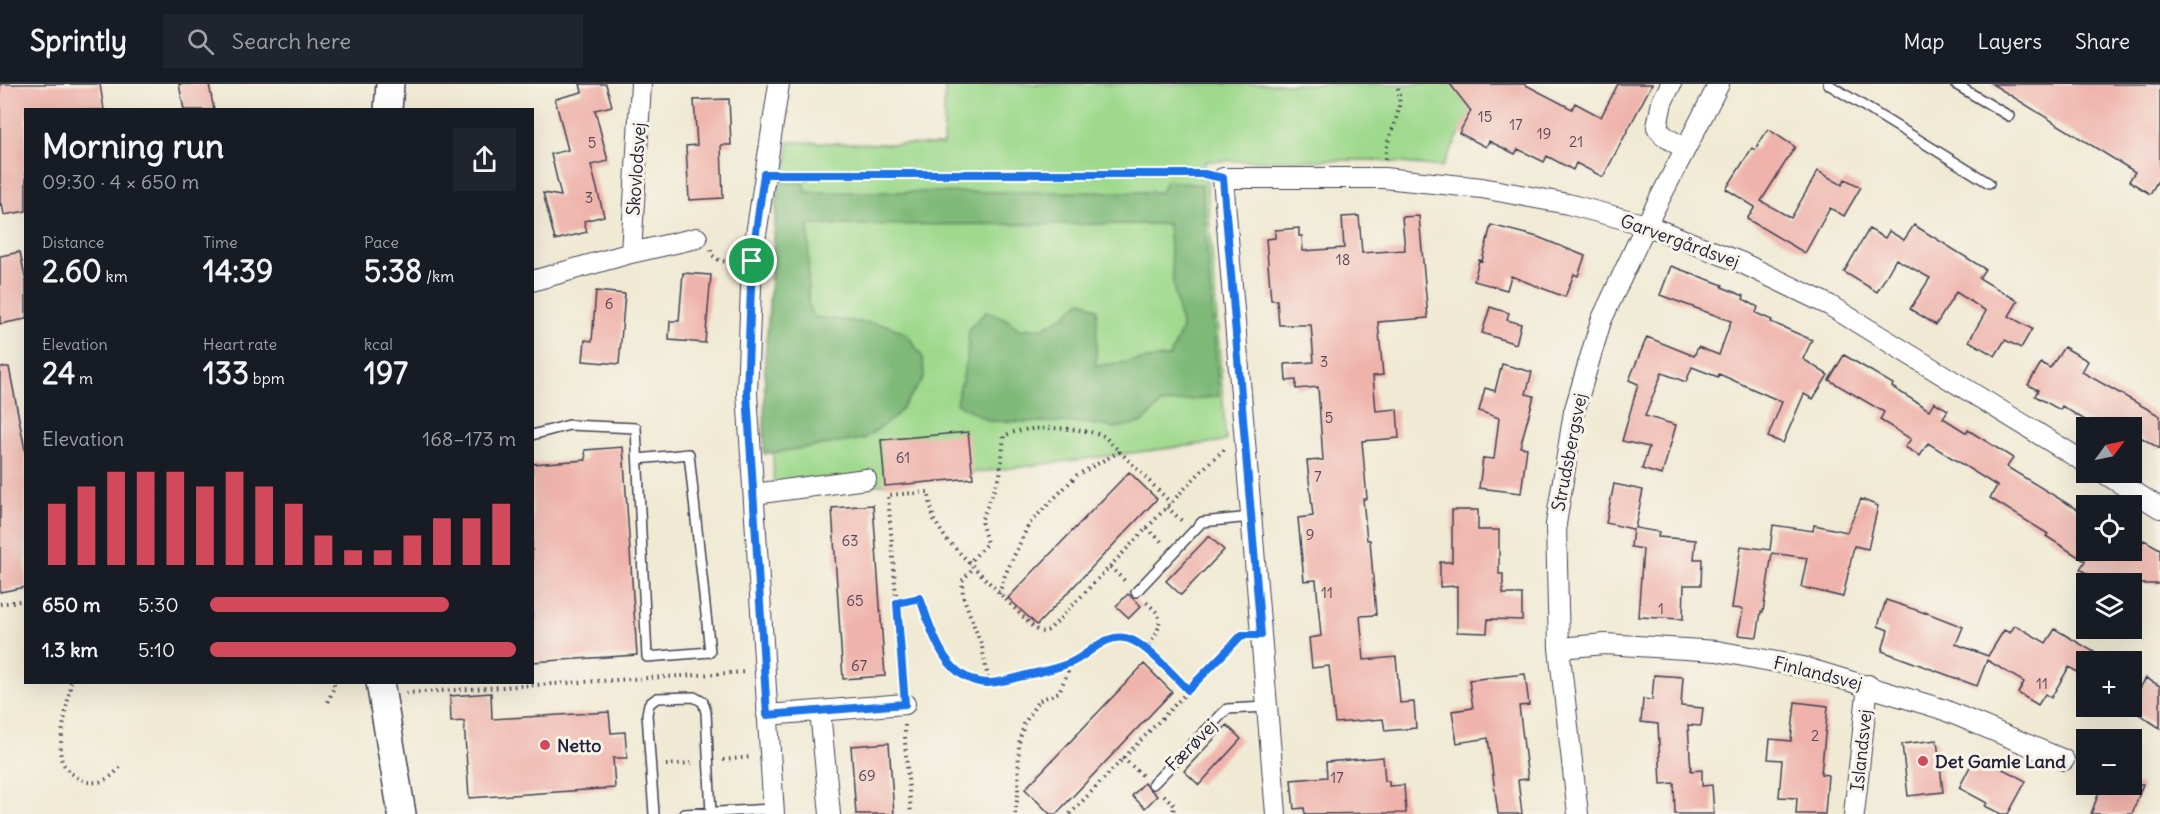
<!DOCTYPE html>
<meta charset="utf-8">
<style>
:root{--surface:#171b24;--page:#20242c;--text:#f1f3f6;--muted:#9ea1a6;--line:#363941;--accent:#d1495b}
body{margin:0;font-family:Delius,sans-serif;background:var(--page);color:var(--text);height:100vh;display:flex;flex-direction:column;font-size:22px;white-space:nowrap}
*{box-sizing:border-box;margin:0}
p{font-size:20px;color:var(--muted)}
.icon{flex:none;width:33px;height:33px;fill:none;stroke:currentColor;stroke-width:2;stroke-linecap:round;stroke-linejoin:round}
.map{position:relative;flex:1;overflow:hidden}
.panel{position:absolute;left:24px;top:24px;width:510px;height:576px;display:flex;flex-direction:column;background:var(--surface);border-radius:0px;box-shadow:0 6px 24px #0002}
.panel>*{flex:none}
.needle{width:39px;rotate:57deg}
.controls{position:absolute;left:2076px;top:333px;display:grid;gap:12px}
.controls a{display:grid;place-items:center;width:66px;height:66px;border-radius:0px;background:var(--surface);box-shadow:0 6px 24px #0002;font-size:30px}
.pin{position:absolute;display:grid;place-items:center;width:51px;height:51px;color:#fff;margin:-26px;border:3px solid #fff;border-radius:50%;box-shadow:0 2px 6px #0007}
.round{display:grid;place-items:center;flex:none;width:63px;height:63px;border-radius:0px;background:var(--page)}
.head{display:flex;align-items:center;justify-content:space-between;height:102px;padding:0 18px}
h1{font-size:33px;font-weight:800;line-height:45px}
.metrics{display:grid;grid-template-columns:repeat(3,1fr);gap:9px;height:102px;padding:6px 18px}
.metrics div{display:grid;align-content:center}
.metrics b{font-size:30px;font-weight:800}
.metrics small{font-size:16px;font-weight:400}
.metrics p{font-size:16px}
.chart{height:168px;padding:12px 18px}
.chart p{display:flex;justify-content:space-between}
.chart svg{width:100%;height:108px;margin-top:6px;stroke:var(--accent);stroke-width:6}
ul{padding:0 18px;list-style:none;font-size:20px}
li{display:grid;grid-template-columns:96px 72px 1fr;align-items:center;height:45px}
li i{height:15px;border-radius:8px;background:var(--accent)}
header{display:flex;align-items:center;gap:36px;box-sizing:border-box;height:84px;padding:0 30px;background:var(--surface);border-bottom:2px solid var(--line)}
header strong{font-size:28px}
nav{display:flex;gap:33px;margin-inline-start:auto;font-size:21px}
.search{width:420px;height:54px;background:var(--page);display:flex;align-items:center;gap:15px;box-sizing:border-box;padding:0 21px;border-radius:0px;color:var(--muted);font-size:22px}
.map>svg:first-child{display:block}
.green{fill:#9ed98c;stroke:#607e64;stroke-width:1.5}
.forest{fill:#7eb978;stroke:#506e5a;stroke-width:1.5}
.building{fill:#efb3ab}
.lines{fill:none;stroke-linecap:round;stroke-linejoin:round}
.lane-casing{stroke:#414052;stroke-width:12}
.street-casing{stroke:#414052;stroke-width:22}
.secondary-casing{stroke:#414052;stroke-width:30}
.path{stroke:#414052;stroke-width:4;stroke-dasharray:1.5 4.5;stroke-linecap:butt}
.lane{stroke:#fff;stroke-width:9}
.street{stroke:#fff;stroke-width:20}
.secondary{stroke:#fff;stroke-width:27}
.route-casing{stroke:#fff;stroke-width:12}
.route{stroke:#1a73e8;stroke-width:8}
.poi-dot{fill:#d1495b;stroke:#f7f3e8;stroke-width:2}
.labels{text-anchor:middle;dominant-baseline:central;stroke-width:6;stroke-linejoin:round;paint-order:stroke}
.number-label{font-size:15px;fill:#554657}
.street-label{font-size:18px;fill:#22223b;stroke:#f7f3e8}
.poi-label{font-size:18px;font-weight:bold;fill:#22223b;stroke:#f7f3e8;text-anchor:start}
</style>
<header>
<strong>Sprintly</strong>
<div class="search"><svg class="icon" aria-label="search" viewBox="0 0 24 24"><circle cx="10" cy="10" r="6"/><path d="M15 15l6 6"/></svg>Search here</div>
<nav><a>Map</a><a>Layers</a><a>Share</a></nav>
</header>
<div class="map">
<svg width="2160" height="730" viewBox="0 0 2160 730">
<rect width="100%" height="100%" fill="#f7f3e8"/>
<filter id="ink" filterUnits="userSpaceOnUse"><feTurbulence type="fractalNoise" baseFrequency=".0167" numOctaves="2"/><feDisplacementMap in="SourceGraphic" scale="12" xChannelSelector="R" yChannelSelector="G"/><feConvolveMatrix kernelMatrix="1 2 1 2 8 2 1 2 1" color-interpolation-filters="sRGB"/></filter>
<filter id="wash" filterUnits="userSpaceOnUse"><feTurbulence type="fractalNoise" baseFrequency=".008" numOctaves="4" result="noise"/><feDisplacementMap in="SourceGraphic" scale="24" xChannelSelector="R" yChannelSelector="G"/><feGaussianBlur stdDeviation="1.35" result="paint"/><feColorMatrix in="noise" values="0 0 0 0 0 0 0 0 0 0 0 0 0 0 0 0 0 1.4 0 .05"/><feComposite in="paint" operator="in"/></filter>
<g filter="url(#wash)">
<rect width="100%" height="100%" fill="#f0ead4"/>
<path class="green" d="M 945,0 L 1486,0 L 1442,83 L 1370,76 L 1205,77 L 1226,357 L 774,414 L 771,250 L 789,58 L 943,61 Z"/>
<path class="forest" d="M 1166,97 L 1202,101 L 1219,312 L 1161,320 L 1142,339 L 1115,344 L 1087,339 L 989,337 L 956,319 L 967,276 L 969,244 L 987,227 L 1006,235 L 1019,245 L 1043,244 L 1065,232 L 1082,216 L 1097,225 L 1096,282 L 1170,272 L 1182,245 L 1174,207 L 1168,140 L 809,141 L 808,220 L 814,233 L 887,241 L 907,250 L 923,274 L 924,294 L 895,333 L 864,355 L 764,370 L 765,275 L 778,98 L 804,98 L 806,108 L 1161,108 Z"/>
<g id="blocks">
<path class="building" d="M 0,0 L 100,0 L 104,26 L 26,26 L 26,127 L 4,131 L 2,120 L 0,121 Z
M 179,0 L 209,0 L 214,26 L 184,26 Z
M 580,0 L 606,0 L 612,22 L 595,26 L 608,77 L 591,81 L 604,132 L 584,137 L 587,148 L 555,156 L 543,109 L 561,112 L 551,70 L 568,66 L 555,15 L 582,8 Z
M 1450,0 L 1524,0 L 1572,25 L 1575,19 L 1601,33 L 1618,0 L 1652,0 L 1603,93 L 1576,79 L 1573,86 L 1547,72 L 1544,78 L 1518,65 L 1515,70 L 1489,57 L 1486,63 L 1459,49 L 1471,27 Z
M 1992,0 L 2160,0 L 2160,93 L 2150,110 L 2129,97 L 2135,88 Z
M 729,15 L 731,61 L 721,61 L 723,114 L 689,116 L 686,62 L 697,61 L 694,16 Z
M 1768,45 L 1795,63 L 1761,117 L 1791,134 L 1818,87 L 1842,101 L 1845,95 L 1861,103 L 1844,132 L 1830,124 L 1805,169 L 1747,135 L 1755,123 L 1726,105 L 1752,64 L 1755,66 Z
M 1359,132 L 1362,169 L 1405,166 L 1402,133 L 1419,132 L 1428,234 L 1378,238 L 1383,291 L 1373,292 L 1376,327 L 1397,325 L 1399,354 L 1362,357 L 1367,415 L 1363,415 L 1367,456 L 1370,456 L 1376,531 L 1360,532 L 1364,576 L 1396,573 L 1400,619 L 1414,618 L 1416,644 L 1385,647 L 1383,635 L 1335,639 L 1329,582 L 1312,584 L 1309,554 L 1321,552 L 1316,496 L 1304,497 L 1298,434 L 1313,432 L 1307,377 L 1323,376 L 1318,303 L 1296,305 L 1296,296 L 1286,297 L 1285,280 L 1314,278 L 1311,241 L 1279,241 L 1277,216 L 1271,216 L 1266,155 L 1275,154 L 1275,146 L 1299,144 L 1299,152 L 1302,152 L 1303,167 L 1344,164 L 1342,133 Z
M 1491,141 L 1538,153 L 1585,172 L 1578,192 L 1574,190 L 1565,213 L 1511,192 L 1507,206 L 1474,197 L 1479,176 L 1482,177 Z
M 1914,141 L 1985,185 L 1979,194 L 2018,217 L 2009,232 L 2032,245 L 2021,264 L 2005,256 L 1995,272 L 1969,257 L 1986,227 L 1956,208 L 1936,241 L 1910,225 L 1930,194 L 1896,175 L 1877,208 L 1844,188 L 1869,145 L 1885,154 L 1889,147 L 1904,156 Z
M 20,168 L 26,198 L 26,235 L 0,240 L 0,172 Z
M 1671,182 L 1723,201 L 1722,203 L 1744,212 L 1743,215 L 1758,223 L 1756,229 L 1772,236 L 1771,238 L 1812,256 L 1803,275 L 1828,291 L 1813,315 L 1804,310 L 1783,359 L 1768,353 L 1782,318 L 1719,290 L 1718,293 L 1692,283 L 1686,298 L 1662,289 L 1645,332 L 1676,341 L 1662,391 L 1642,385 L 1649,363 L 1622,357 L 1638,300 L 1629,296 L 1647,253 L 1694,272 L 1698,263 L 1719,271 L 1731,237 L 1660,211 Z
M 683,189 L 711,191 L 705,259 L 669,256 L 670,237 L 679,237 Z
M 596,207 L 625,210 L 619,280 L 583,277 L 585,256 L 592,257 Z
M 1490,223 L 1509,229 L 1507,236 L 1521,240 L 1516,260 L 1482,249 Z
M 2064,263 L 2088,277 L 2082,288 L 2160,332 L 2160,365 L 2132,348 L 2132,344 L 2098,344 L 2062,322 L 2060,326 L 2035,312 L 2038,306 L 2028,301 L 2041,279 L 2050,284 Z
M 1844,271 L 1893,300 L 1892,303 L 1929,326 L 1934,318 L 1948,326 L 1943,334 L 1967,349 L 1968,346 L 2013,374 L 2007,383 L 2086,431 L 2086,474 L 2091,466 L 2137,466 L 2144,456 L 2160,465 L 2160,500 L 2103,500 L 2080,485 L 2085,477 L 2046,452 L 2048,450 L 1990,414 L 1997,402 L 1928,359 L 1920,372 L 1905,363 L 1911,355 L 1880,336 L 1884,328 L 1829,296 Z
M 1502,280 L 1532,288 L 1526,310 L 1534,312 L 1520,363 L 1527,364 L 1521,409 L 1479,404 L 1483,374 L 1494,375 L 1499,334 L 1479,327 L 1485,304 L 1495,307 Z
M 0,283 L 9,283 L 26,371 L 26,503 L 0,508 Z
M 968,348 L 973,394 L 885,402 L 881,356 Z
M 623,363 L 637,571 L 532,578 L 532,380 L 586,376 L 585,366 Z
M 1129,388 L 1157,415 L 1037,541 L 1008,514 Z
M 1614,400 L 1643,406 L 1635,444 L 1659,448 L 1658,453 L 1696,456 L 1694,475 L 1702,475 L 1701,501 L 1684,501 L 1683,535 L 1638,533 L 1643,465 L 1631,463 L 1633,445 L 1606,439 Z
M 1861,415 L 1878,422 L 1868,465 L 1854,462 L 1843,513 L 1801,503 L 1807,474 L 1772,469 L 1763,528 L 1761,528 L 1757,553 L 1738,551 L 1743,525 L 1732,524 L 1741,462 L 1770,466 L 1773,441 L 1813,447 L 1814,441 L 1847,448 Z
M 873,421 L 885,592 L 843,595 L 832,424 Z
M 1452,426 L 1478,426 L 1478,446 L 1499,446 L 1499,490 L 1503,490 L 1503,510 L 1522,510 L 1522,536 L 1488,535 L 1487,549 L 1457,548 L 1457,502 L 1440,503 L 1440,478 L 1452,478 Z
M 1209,452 L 1224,466 L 1181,511 L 1166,497 Z
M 1128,510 L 1141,522 L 1129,534 L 1116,522 Z
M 1886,516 L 1925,529 L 1925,528 L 1963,543 L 1956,560 L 1988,572 L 2004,546 L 2010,549 L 2015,541 L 2046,559 L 2055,545 L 2111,578 L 2086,578 L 2086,593 L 2069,583 L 2051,614 L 2045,610 L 2038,621 L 2018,609 L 2024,598 L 1987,576 L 1977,602 L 1882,567 L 1888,546 L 1878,542 Z
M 1144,580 L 1172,608 L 1056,730 L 1050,730 L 1025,705 Z
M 1525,590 L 1529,621 L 1519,622 L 1528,695 L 1518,696 L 1522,730 L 1498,730 L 1488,654 L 1457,659 L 1452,627 L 1473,624 L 1469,596 Z
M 1654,591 L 1683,593 L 1681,622 L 1703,624 L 1701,642 L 1688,641 L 1691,687 L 1702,686 L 1702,702 L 1712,701 L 1714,730 L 1675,730 L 1674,699 L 1661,700 L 1658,640 L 1641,638 L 1643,615 L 1652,616 Z
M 2146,594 L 2160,602 L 2160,644 L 2128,623 L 2132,622 L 2132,617 Z
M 491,609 L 492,635 L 609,628 L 611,649 L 625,648 L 627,674 L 613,674 L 615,704 L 469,714 L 464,637 L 451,638 L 450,612 Z
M 1795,618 L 1828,622 L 1821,690 L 1828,691 L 1825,730 L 1796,730 L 1797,714 L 1779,713 L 1782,676 L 1768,675 L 1770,655 L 1791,657 Z
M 1227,641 L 1241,655 L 1199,701 L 1184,687 Z
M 1937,656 L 1943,708 L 1908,712 L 1902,660 Z
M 889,659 L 894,730 L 856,730 L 851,662 Z
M 1976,671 L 2026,697 L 2008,730 L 2001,730 L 1985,722 L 1987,719 L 1959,704 Z
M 1383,673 L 1385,697 L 1389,697 L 1389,702 L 1404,701 L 1406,729 L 1305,730 L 1304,724 L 1294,725 L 1291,696 L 1327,693 L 1326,678 Z
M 1144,699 L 1157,712 L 1145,724 L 1132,712 Z
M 2102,700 L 2143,700 L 2132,730 L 2091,730 Z"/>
</g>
</g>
<g filter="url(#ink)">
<use href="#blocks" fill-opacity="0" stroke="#414052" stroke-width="1.5"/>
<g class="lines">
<g class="lane-casing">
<path id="lane" d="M 1828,0 L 1989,99
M 1955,0 L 2009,32
M 532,351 L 569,341 L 636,344 L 647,573 L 710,568 L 689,370 L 638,375
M 1136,508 L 1202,438 L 1251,433
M 1153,700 L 1227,625 L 1267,623
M 654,730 L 647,630 L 649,620 L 657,614 L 694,613 L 703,618 L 706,628 L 711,730
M 684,730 L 773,725"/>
</g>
<g class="street-casing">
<path id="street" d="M 1671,0 L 1662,18 L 1657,43 L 1664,52 L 1685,65
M 631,169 L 641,0
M 532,197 L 631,169 L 697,154
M 2102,388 L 2160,424
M 754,410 L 866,395
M 1559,564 L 1605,560 L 1717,567 L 1803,583 L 1942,625 L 2064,676
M 820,627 L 830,730
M 767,631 L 905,620
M 774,730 L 747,309 L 752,177 L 779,0
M 1276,730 L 1223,94 L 1384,94 L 1482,104 L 1568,120 L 1646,141 L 1740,178 L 1829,221 L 2086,379
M 1578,730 L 1559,564 L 1556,440 L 1574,328 L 1601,237 L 1646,141 L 1719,0
M 1854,730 L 1868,601"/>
</g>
<g class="secondary-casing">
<path id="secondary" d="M 388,26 L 390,0
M 380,598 L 402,730"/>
</g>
<path class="path" d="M 1385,75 C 1387,45 1406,32 1397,0
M 786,90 L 1204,90
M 711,166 L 712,171 L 720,177 L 734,178
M 1167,423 L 1182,437
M 1147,444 L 1164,460
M 968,480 L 987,459 L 981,437 L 1000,392 L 1004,352 C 1027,340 1081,343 1104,352 L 1171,419
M 1110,483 L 1126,498
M 999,510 L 1005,491 L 1029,440 L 1077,391 L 1121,367
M 897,519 L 920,515 C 934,553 942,592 989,599 L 982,563 L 963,512 L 962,497 L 973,484
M 0,520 L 26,516
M 1146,566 C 1153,557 1164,541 1157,529 C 1154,525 1149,521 1146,518
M 71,598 C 69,616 58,658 61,674 C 64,685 77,696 89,698 C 103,700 112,693 121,682
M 989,599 C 1010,595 1058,587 1074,577 C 1089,568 1110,548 1128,555 C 1149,563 1172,591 1188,606
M 903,600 L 888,411 L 928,408 L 934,436 L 946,455 L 1034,544 C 1040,548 1043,549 1049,546 L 1211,377 L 1225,365
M 406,609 L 746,588
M 328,618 L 334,603 L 334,598
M 905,641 L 905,658 L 911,730
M 1123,674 L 1143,692
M 723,676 L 751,673
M 666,681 L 694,679
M 1164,711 L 1174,721 L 1173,730
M 1015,730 L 1018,710 L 1019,659 L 1024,640 L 1038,617 L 1059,608 L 1072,579
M 1070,730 L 1240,553"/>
<use href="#lane" class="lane"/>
<use href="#street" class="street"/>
<use href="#secondary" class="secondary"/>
</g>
</g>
<g class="lines" filter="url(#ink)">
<g class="route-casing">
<path id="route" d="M 764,90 L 1204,90 L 1223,94 L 1261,551 L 1242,551 L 1188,606 C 1174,592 1144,557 1125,554 C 1105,550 1088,571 1072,578 C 1057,585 1039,588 1023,592 C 1012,595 998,599 987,599 C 944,596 932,548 920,514 L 897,519 L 905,620 L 767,631 L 747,309 L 752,177 Z"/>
</g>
<use href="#route" class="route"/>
</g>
<g class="poi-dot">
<circle cx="545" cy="661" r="6"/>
<circle cx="1923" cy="677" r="6"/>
</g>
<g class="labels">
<g class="number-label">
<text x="1485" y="32">15</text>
<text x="1516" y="40">17</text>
<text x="1544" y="49">19</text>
<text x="1576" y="57">21</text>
<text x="592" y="58">5</text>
<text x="589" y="113">3</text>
<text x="1343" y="175">18</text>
<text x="609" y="219">6</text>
<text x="1324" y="277">3</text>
<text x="1329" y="333">5</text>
<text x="903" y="373">61</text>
<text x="1318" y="392">7</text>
<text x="1310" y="450">9</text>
<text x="850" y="456">63</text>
<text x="1327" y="508">11</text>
<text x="855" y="516">65</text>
<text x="1661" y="524">1</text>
<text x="859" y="581">67</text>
<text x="2042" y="599">11</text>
<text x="1815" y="651">2</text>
<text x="867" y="691">69</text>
<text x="1337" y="693">17</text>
</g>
<g class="street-label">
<text transform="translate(636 85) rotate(-86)">Skovlodsvej</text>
<text transform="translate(1680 157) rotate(20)">Garvergårdsvej</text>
<text transform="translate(1569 368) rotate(-79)">Strudsbergsvej</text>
<text transform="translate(1818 589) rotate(14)">Finlandsvej</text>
<text transform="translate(1191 661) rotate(-45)">Færøvej</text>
<text transform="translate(1861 666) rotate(-84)">Islandsvej</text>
</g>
<g class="poi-label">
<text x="557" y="661">Netto</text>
<text x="1935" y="677">Det Gamle Land</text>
</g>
</g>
</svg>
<div class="controls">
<a><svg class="needle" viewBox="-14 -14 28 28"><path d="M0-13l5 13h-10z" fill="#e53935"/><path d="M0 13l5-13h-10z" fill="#9ea1a6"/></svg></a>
<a><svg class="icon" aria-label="locate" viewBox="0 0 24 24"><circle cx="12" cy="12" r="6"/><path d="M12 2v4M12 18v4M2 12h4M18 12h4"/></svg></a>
<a><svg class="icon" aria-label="layers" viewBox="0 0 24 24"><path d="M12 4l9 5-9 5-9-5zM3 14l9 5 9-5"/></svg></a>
<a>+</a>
<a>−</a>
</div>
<div class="pin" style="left:752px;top:177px;background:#1e9e55"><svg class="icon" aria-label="arrive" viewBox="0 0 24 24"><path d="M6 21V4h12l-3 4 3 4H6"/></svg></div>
<section class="panel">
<div class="head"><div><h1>Morning run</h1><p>09:30 · 4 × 650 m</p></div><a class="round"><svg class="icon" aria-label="share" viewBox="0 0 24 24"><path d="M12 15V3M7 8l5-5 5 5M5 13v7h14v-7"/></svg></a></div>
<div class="metrics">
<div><p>Distance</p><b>2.60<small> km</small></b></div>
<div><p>Time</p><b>14:39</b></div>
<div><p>Pace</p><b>5:38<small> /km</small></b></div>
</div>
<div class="metrics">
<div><p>Elevation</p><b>24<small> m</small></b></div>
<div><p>Heart rate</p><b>133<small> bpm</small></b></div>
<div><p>kcal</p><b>197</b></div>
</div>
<div class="chart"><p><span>Elevation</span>168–173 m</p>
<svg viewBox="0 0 160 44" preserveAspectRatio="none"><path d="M5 44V19M15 44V12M25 44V6M35 44V6M45 44V6M55 44V12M65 44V6M75 44V12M85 44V19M95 44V32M105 44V38M115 44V38M125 44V32M135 44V25M145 44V25M155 44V19"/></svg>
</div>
<ul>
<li><b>650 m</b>5:30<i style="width:78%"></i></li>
<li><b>1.3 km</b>5:10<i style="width:100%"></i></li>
</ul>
</section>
</div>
